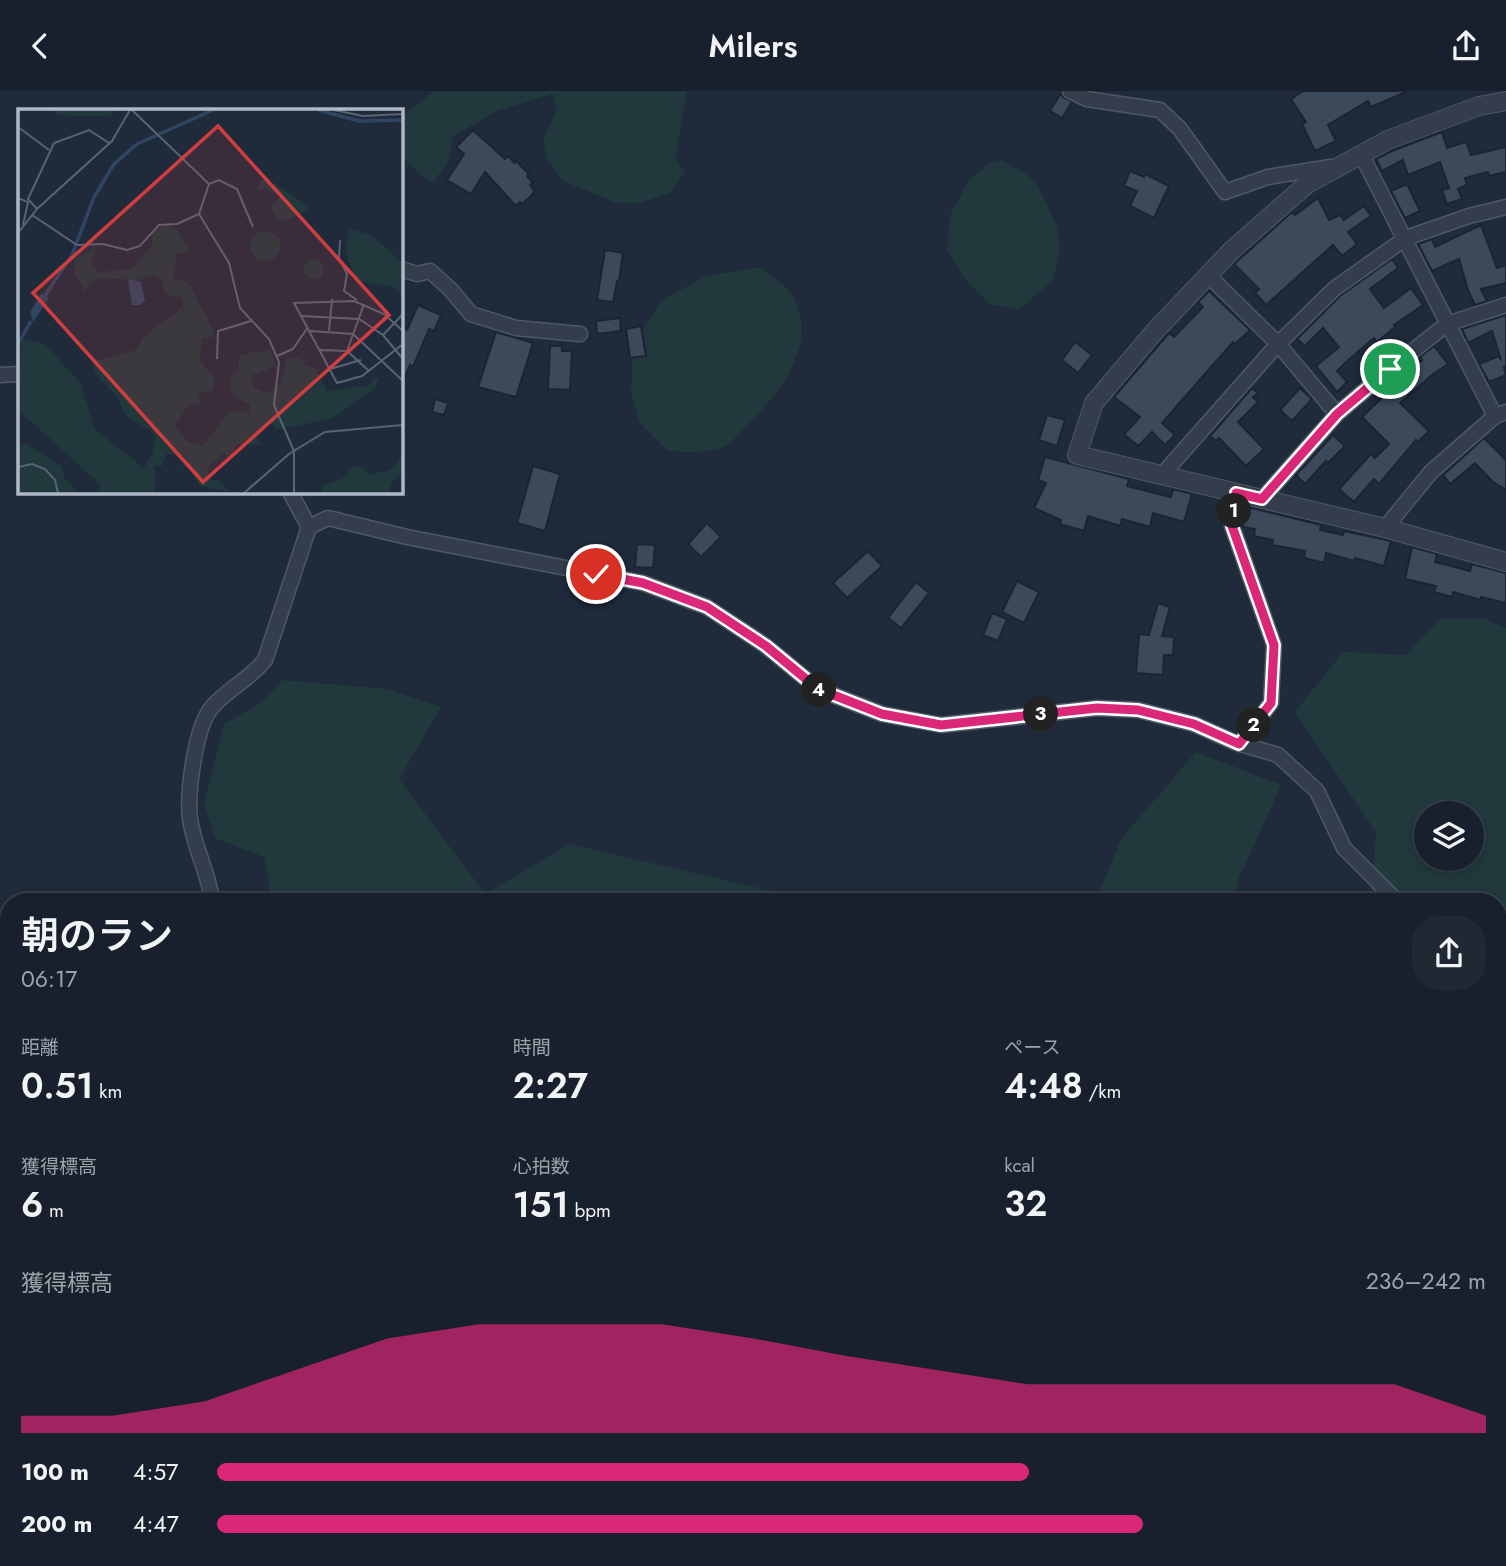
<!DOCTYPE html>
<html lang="ja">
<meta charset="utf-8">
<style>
:root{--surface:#17202c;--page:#202834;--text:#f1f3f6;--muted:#9ea3a9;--line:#363e48;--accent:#db2777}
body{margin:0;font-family:Jost,"Noto Sans JP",sans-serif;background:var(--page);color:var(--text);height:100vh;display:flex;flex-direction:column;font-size:26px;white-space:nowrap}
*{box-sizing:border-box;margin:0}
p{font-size:23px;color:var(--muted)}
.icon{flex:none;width:38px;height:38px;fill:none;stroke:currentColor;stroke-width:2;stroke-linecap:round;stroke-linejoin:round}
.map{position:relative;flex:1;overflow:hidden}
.sheet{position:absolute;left:0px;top:802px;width:1507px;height:674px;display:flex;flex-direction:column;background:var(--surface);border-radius:28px 28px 0 0;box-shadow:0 4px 10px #0003,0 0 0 2px var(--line)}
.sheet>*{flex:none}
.controls{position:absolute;left:1414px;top:710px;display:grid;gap:14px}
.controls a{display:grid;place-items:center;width:70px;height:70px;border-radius:50%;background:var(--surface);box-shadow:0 4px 10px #0003,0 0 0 2px var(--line);font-size:35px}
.pin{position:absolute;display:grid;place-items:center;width:60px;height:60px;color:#fff;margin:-30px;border:4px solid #fff;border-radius:50%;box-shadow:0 2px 7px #0007}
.km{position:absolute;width:35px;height:35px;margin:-18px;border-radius:50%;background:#222;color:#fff;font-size:19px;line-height:35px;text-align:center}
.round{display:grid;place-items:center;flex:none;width:74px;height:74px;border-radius:28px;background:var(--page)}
.headline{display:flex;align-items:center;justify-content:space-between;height:119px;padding:0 21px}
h1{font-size:38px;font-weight:600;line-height:52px}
.figures{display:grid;grid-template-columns:repeat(3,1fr);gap:10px;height:119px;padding:7px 21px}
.figures div{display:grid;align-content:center}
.figures b{font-size:35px;font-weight:600}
.figures small{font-size:19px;font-weight:400}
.figures p{font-size:19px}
.chart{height:196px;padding:14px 21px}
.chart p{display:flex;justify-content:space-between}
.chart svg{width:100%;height:126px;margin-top:7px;fill:var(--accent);opacity:.7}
ul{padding:0 21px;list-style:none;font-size:23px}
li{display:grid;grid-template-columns:112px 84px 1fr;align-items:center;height:52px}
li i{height:18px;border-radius:9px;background:var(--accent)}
header{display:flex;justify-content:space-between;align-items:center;height:91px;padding:0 21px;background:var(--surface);font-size:32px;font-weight:600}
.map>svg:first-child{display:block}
.green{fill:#21393c;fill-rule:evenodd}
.water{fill:#2f4562}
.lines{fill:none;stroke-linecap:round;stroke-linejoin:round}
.stream{stroke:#2f4562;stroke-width:4.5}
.building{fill:#3b495b;stroke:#1b2432;stroke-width:2}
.minor-casing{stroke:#4e5866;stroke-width:17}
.tertiary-casing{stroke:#4e5866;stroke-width:20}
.minor{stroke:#333d4b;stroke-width:14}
.tertiary{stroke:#333d4b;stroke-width:18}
.route-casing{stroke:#fff;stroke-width:14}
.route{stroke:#db2777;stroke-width:9}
.inset-river{fill:none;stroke:#2f4562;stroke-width:3.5}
.inset-road{fill:none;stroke:#586373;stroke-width:2}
.view{fill:#d03e40;fill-opacity:0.15;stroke:#d03e40;stroke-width:3.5}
.inset-edge{fill:none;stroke:#aeb8c7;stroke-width:3.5}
</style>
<header><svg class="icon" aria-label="back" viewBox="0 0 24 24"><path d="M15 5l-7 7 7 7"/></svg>Milers<svg class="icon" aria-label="share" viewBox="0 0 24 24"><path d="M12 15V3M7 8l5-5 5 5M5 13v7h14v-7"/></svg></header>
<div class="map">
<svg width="1506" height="1475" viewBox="0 0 1506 1475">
<rect width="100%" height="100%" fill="#1f2b3b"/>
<path class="green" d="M 435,0 L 687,0 L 675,68 L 685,81 L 669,102 L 641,112 L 617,112 L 563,90 L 547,69 L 543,50 L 557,18 L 552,3 L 497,20 L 453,45 L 449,69 L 432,93 L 403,67 L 401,28 L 403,23 Z
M 1002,69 L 1023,81 L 1037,93 L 1058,137 L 1059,163 L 1053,189 L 1019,219 L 989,213 L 965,188 L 947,158 L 951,122 L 968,91 L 988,73 Z
M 759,176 C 771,185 788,195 795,209 C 817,254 780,302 749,332 C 742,339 735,349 726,354 C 709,364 686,360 668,360 L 640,332 L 631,302 L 633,254 L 662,209 L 706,185 Z
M 1440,528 L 1485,528 L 1506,537 L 1506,936 L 1498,936 L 1498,810 L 1371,810 L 1376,741 L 1295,621 L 1343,561 L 1406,564 ZM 1426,723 L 1472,723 L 1472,768 L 1426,768 Z
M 283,589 L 387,598 L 441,616 L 399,688 L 485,803 L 570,753 L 814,810 L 272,810 L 264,766 L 215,747 L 204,712 L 224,633 L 261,612 Z
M 1196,661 L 1281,694 L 1238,789 L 1233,810 L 1096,810 L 1121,748 Z
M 1498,965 L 1502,1065 L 1506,1066 L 1506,1146 L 1498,1151 Z
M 1498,1431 L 1506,1437 L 1506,1475 L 1338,1475 L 1335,1467 L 1498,1466 Z
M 544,1466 L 1301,1466 L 1301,1467 L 1292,1475 L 542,1475 L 541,1473 Z"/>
<path class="water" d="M 40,1467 L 101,1467 L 105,1475 L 43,1475 Z"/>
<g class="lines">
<path class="stream" d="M 0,1214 L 9,1252"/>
</g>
<path class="building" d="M 1303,0 L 1408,0 L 1371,16 L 1368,10 L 1328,34 L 1336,50 L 1315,60 L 1302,33 L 1306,31 L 1291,8 Z
M 1061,2 L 1063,6 L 1072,11 L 1062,27 L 1050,20 Z
M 473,39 L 505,68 L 509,65 L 514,72 L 516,70 L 529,83 L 527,85 L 533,92 L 530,94 L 534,99 L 533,103 L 522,113 L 520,111 L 516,115 L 485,81 L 471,103 L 447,89 L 464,63 L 456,56 Z
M 1442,41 L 1447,57 L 1466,51 L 1471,64 L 1506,56 L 1506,81 L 1489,85 L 1488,81 L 1465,87 L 1467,94 L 1458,98 L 1462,108 L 1447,113 L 1442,99 L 1449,97 L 1440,71 L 1408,84 L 1403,69 L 1382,80 L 1376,68 L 1392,60 Z
M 1130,80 L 1144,86 L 1145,83 L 1169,95 L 1154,127 L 1130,115 L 1137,100 L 1124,95 Z
M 1407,93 L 1420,120 L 1405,127 L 1391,100 Z
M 1318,107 L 1329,129 L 1340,124 L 1344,129 L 1364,115 L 1371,125 L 1348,141 L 1357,153 L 1342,165 L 1333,154 L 1266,214 L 1255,202 L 1259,198 L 1234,173 L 1292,121 L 1295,124 Z
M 1481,134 L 1497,177 L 1506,174 L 1506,192 L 1481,198 L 1487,210 L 1475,214 L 1468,199 L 1459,168 L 1432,180 L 1418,153 L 1432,148 L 1435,156 Z
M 605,159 L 623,162 L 619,190 L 617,190 L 613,211 L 597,209 Z
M 1392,168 L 1398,177 L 1370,198 L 1384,217 L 1411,197 L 1423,214 L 1394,234 L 1395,236 L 1377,251 L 1374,247 L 1344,273 L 1337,280 L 1347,291 L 1337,301 L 1316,275 L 1339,256 L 1323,237 L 1305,255 L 1297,248 L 1340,205 Z
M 1209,200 L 1250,239 L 1235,253 L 1233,251 L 1162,332 L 1175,344 L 1165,354 L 1152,341 L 1138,355 L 1124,343 L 1140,326 L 1114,306 L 1169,242 L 1174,246 L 1203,216 L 1198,211 Z
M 418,214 L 441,224 L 434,240 L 429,238 L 413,276 L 410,274 L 401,295 L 401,245 L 404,237 L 407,239 Z
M 1506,224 L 1506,275 L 1504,276 L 1506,284 L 1489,291 L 1479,273 L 1499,265 L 1501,269 L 1492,240 L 1468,252 L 1462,238 Z
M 620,227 L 621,240 L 597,243 L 596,230 Z
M 641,235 L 646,265 L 630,267 L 626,238 Z
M 496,241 L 533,252 L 516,306 L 478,296 Z
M 1075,251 L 1092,264 L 1078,282 L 1062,269 Z
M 550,255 L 562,255 L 562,260 L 572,260 L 570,299 L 548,298 Z
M 1434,255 L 1448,273 L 1433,283 L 1400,312 L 1429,340 L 1418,351 L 1416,349 L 1379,393 L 1374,388 L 1354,411 L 1339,398 L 1371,363 L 1375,367 L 1389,353 L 1362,326 L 1402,287 L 1401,285 L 1422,269 L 1420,266 Z
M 1252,297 L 1258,302 L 1253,306 L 1258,311 L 1238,331 L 1264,358 L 1246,375 L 1219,347 L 1216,350 L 1210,345 Z
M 1300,297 L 1312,308 L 1292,330 L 1280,319 Z
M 435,308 L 448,312 L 444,324 L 432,321 Z
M 1047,324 L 1065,329 L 1057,355 L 1039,349 Z
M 1333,344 L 1345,355 L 1328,372 L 1326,370 L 1305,393 L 1296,384 Z
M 1484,347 L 1506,369 L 1506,399 L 1493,391 L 1475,372 L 1450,393 L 1443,384 Z
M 1045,366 L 1129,388 L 1127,395 L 1171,406 L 1173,398 L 1192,403 L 1184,431 L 1153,422 L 1150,436 L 1122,428 L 1120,435 L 1088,425 L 1084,440 L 1060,433 L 1061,429 L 1034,417 L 1046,392 L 1038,389 Z
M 533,375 L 560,383 L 545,440 L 517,432 Z
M 1244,415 L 1321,434 L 1320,439 L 1343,444 L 1344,440 L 1391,450 L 1384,475 L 1355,467 L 1354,470 L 1326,462 L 1324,472 L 1304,467 L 1305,460 L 1272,454 L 1273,449 L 1254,445 L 1255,438 L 1243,436 Z
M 707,432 L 721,446 L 701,466 L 688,453 Z
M 637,453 L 655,454 L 653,477 L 635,476 Z
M 1412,456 L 1437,463 L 1435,471 L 1470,480 L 1472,473 L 1506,482 L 1506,512 L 1481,506 L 1481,509 L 1453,501 L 1452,506 L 1434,501 L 1436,495 L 1405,488 Z
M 868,460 L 882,475 L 847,507 L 833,492 Z
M 1017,490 L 1039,501 L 1024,532 L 1002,521 Z
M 916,491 L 929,502 L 901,537 L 888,527 Z
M 1158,512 L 1170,516 L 1162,545 L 1174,546 L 1173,564 L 1164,564 L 1163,584 L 1136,582 L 1139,543 L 1149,544 Z
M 992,522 L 1007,528 L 998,550 L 983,544 Z"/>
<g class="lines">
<g class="minor-casing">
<path id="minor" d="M 1070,0 L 1087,8 L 1160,19 L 1180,38 L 1225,101 L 1268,86 L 1331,76
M 1361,63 L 1495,325
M 401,178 L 417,183 L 430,180 L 451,199 L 471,223 L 516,237 L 580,243
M 1208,184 L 1278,253 L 1337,323
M 0,284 L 19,283
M 1162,384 L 1278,253 L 1334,198 L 1406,147 L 1469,125 L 1506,116
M 290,401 L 309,436
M 1236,402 L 1232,435 L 1274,554 L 1271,612 L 1239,653
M 1262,408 L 1337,323 L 1390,278 L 1447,233 L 1506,214
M 1385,437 L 1431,381 L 1495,325 L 1506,321
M 212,810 C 209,782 194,757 190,728 C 187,702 195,634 213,615 C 229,597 250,588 265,569 L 309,436 L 328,427 L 407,446 L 643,492 L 707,516 L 766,555 L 818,598 L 882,623 L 941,634 L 1097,617 L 1138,619 L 1194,633 L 1234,651 L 1278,664 L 1317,700 L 1344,757 L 1397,810
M 1498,891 L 1506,896
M 0,1062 L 9,1049"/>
</g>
<g class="tertiary-casing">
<path id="tertiary" d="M 1506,10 L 1479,15 L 1388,49 L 1307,93 L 1231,160 L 1155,240 L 1094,312 L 1077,364 L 1385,437 L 1506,471"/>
</g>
<use href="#minor" class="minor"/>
<use href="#tertiary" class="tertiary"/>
</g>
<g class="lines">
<g class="route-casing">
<path id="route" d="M 596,483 L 643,492 L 707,516 L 766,555 L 818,598 L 882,623 L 941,634 L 1097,617 L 1138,619 L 1194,633 L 1239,653 L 1271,612 L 1274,554 L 1232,435 L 1236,402 L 1262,408 L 1337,323 L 1390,278"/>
</g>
<use href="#route" class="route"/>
</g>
<g transform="translate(18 18)">
<rect width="385" height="385" fill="#1f2b3b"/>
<path d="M 35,1 L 98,1 L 91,7 L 65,7 L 39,6 ZM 243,71 L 258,75 L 291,98 L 289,102 L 268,112 L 259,110 L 253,98 L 262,87 L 246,79 L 238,82 ZM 146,117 L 158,119 L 173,142 L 159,145 L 155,169 L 170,174 L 196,222 L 194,228 L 184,230 L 181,250 L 197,271 L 195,281 L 180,285 L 184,296 L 171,295 L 157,317 L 169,333 L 185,337 L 211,302 L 231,304 L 232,295 L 218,289 L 212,279 L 213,267 L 221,262 L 221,247 L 233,243 L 253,242 L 258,257 L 233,267 L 236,279 L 250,284 L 263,274 L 269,250 L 282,249 L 289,258 L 297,258 L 309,283 L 351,276 L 357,268 L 361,271 L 356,280 L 315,309 L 259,321 L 252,311 L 237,326 L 244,336 L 221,335 L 212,346 L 204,345 L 190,358 L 190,370 L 204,372 L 209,382 L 182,377 L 172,359 L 164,357 L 168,347 L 148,345 L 144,357 L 137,357 L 137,384 L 80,384 L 83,376 L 0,301 L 0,242 L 5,230 L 27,235 L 63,275 L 77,321 L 126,359 L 135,344 L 137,325 L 108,307 L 99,287 L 76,264 L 76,252 L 119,241 L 124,229 L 165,198 L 164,189 L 147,185 L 143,170 L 132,166 L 121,171 L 79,169 L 66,182 L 57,164 L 57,150 L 78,139 L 72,155 L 81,163 L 113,160 L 134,137 L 134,123 ZM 331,120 L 353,126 L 385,154 L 385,187 L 376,178 L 339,172 L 328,146 ZM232 137a15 15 0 1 1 30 0a15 15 0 1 1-30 0ZM286 160a10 10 0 1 1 20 0a10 10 0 1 1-20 0ZM 0,335 L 8,335 L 44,357 L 46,369 L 60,383 L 72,384 L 0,384 ZM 385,339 L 385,364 L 375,372 L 370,384 L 302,384 L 305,376 L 326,369 L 335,358 L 344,358 L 351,366 L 371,361 L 380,354 Z" fill="#21393c"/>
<path d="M 110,170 L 123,173 L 127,192 L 122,196 L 114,196 ZM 23,185 L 31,189 L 15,213 L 12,203 Z" fill="#2f4562"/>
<path class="inset-river" d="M 300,1 L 341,12 L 385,11M 26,188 L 54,146 L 76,88 L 96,55 L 119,35 L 195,1M 0,235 L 13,212"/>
<path class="inset-road" d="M 316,1 L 345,7 L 385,5M 0,18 L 31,41M 191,75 L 201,71 L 219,80 L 235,118M 0,89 L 10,93 L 5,116M 19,100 L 10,90 L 36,34 L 71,21 L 91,34M 181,105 L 211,154 L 222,199 L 251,230 L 261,253 L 256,296 L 276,342 L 276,384M 14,106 L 59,136 L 85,135 L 109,141 L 122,137 L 141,116 L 159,115 L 181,105 L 191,75 L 114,1M 0,124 L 19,100 L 94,32 L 112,1M 322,131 L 321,149 L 329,165 L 326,182 L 339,191M 283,207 L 341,210 L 365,226 L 385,250M 292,222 L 335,225 L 385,272M 311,222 L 314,190M 385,222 L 366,205 L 336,192 L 276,194 L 319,274 L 344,267 L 385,235M 365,226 L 385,205M 302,241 L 329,242 L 351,262M 329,242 L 346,195M 259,247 L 275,240 L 290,218M 199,250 L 200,222 L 233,212M 312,260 L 343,251M 0,358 L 14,355 L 27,360 L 37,371 L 40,384M 226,384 L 271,345 L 307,323 L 385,316"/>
<path class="view" d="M 200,17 L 371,206 L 185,373 L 15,184 Z"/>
<rect width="385" height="385" class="inset-edge"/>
</g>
</svg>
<div class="controls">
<a><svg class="icon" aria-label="layers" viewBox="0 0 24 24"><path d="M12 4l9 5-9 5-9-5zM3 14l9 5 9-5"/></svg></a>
</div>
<div class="pin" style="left:1390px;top:278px;background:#1e9e55"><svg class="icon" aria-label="arrive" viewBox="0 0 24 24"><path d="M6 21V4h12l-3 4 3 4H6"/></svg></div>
<div class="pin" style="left:596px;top:483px;background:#d93025"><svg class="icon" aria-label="check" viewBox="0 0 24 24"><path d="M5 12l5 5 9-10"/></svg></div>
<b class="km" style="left:1234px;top:420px">1</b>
<b class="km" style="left:1254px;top:634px">2</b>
<b class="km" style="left:1041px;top:623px">3</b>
<b class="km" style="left:819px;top:599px">4</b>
<section class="sheet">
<div class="headline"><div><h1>朝のラン</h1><p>06:17</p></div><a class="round"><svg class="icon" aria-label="share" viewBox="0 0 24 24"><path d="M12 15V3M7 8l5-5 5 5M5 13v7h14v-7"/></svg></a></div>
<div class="figures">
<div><p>距離</p><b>0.51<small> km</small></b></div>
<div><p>時間</p><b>2:27</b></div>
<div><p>ペース</p><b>4:48<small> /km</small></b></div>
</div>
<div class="figures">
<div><p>獲得標高</p><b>6<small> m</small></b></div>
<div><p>心拍数</p><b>151<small> bpm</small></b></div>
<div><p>kcal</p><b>32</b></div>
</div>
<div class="chart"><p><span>獲得標高</span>236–242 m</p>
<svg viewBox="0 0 160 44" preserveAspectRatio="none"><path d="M0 44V38L10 38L20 33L30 22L40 11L50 6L60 6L70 6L80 11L90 17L100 22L110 27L120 27L130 27L140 27L150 27L160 38V44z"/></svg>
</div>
<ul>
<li><b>100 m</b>4:57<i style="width:64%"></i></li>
<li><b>200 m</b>4:47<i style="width:73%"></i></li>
</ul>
</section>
</div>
